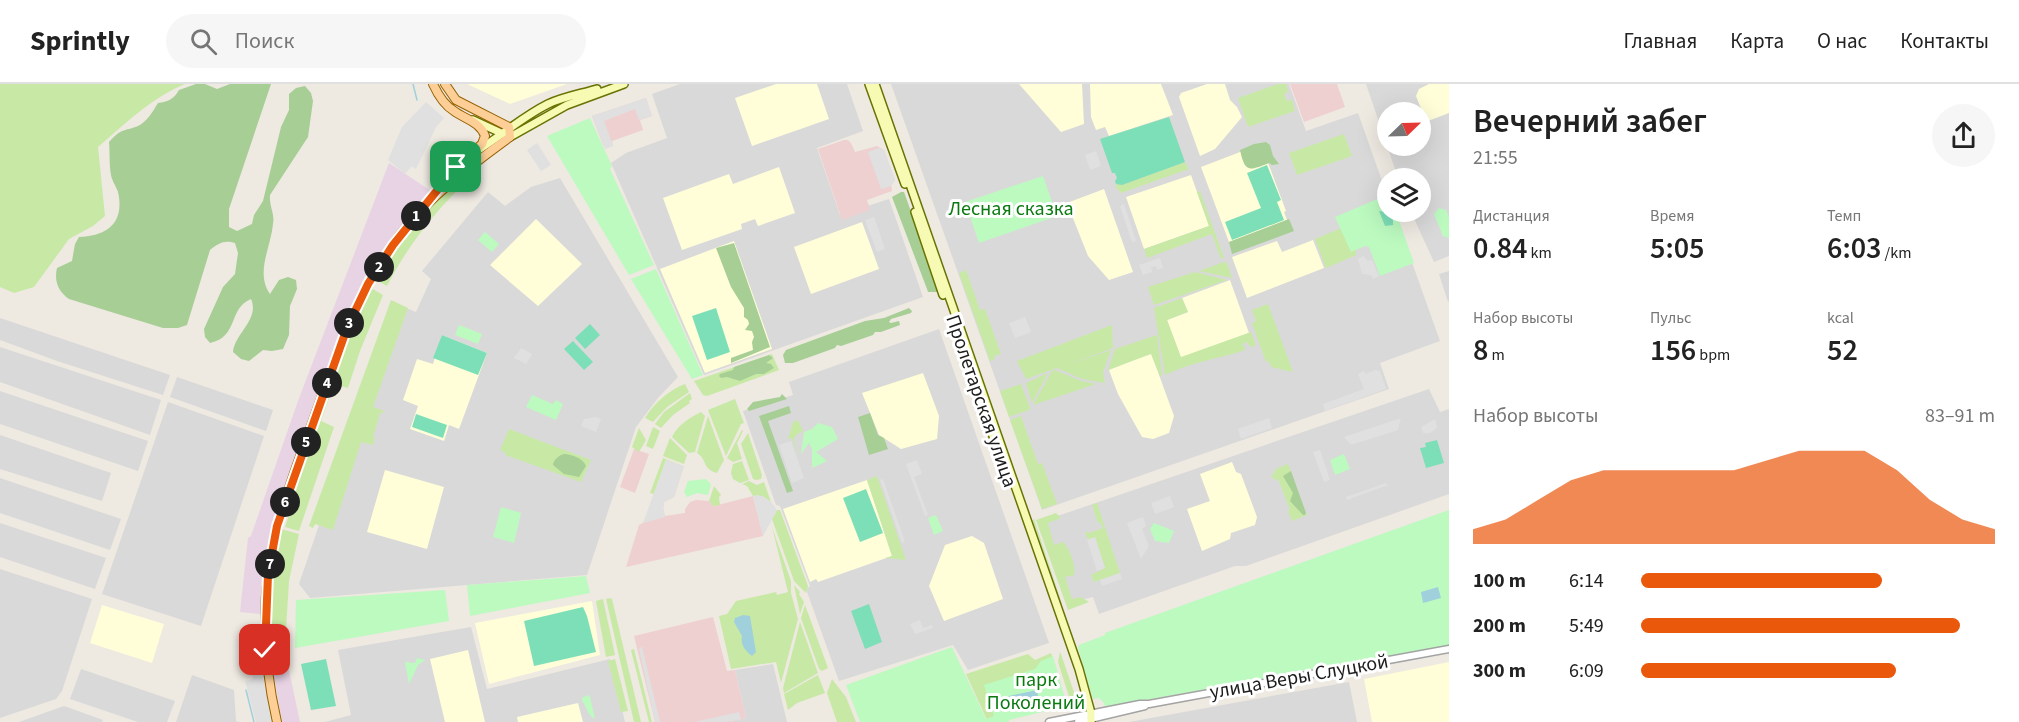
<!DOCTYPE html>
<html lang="ru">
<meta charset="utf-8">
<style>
:root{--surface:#fff;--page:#f6f6f6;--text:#222;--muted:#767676;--line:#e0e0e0;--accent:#ea580c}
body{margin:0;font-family:"Source Sans 3",sans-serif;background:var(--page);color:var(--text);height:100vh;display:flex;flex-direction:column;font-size:22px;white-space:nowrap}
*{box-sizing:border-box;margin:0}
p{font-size:20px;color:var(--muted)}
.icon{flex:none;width:33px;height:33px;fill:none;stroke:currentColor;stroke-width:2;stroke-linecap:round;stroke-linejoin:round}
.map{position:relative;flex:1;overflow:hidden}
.panel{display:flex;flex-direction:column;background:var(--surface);width:570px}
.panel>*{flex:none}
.needle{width:39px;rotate:67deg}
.tools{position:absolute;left:1377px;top:18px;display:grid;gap:12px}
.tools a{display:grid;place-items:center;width:54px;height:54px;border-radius:50%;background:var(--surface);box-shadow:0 6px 24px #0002;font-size:30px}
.pin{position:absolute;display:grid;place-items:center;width:51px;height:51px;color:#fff;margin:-26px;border-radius:12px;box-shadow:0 3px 9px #0006}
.km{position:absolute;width:30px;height:30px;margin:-15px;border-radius:50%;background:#222;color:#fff;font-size:16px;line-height:30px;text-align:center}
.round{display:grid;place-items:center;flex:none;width:63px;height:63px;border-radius:32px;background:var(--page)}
.headline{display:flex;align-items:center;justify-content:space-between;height:102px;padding:0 24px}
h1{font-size:33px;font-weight:600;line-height:45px}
.figures{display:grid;grid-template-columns:repeat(3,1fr);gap:9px;height:102px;padding:6px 24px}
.figures div{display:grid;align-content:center}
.figures b{font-size:30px;font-weight:600}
.figures small{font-size:16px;font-weight:400}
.figures p{font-size:16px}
.chart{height:168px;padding:12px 24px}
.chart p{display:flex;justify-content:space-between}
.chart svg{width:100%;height:108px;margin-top:6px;fill:var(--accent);opacity:.7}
ul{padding:0 24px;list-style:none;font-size:20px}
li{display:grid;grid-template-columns:96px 72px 1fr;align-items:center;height:45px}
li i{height:15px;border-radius:8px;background:var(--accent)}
header{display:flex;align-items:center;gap:36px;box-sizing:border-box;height:84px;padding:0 30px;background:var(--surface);border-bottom:2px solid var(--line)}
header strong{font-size:28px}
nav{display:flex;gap:33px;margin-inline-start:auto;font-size:21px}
.search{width:420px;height:54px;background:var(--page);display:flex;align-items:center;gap:15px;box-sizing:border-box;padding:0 21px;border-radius:33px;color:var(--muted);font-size:22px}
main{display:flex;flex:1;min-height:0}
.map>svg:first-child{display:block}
.residential{fill:#dad9d9;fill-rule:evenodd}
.commercial{fill:#efd0d0}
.industrial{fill:#e7d3e3}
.education{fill:#fffed9}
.grass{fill:#c8e9a6}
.forest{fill:#a7ce95}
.park{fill:#bcfac0}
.pitch{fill:#7ddfb8}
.parking{fill:#e0e0e0}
.water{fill:#a0d0dc}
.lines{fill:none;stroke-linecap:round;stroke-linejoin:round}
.stream{stroke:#a0d0dc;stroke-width:1.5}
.tertiary-casing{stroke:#a3a3a3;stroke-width:9}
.secondary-casing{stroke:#687303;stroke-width:10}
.primary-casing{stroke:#946100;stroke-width:10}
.tertiary{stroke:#fff;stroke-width:6}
.secondary{stroke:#f7fab3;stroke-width:7}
.primary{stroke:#fdcf97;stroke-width:8}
.route-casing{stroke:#fff;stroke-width:12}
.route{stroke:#ea580c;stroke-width:8}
.labels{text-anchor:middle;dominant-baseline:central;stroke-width:6;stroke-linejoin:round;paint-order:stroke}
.park-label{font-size:20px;fill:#0a7a11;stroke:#fff}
.street-label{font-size:20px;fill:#1c1c1c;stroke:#fff}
</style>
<header>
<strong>Sprintly</strong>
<div class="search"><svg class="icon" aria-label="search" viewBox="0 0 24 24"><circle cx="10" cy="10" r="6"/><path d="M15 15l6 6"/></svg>Поиск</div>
<nav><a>Главная</a><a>Карта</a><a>О нас</a><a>Контакты</a></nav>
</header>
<main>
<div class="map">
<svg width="1449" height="638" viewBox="0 0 1449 638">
<rect width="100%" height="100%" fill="#eee9e1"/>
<path class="residential" d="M 680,0 L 847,0 L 863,47 L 817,64 L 840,131 L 889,115 L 923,213 L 704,291 L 611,79 L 626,69 L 667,54 L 652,10 Z
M 891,0 L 1289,0 L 1306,47 L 1358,29 L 1387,111 L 1388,128 L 1394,128 L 1440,257 L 1380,279 L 1389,305 L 1042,426 Z
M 1366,0 L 1449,0 L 1449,172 L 1434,178 L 1411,128 L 1420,128 L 1420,94 L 1398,94 ZM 1388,28 L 1420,28 L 1420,62 L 1388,62 Z
M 560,94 L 678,293 L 658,314 L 636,343 L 587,491 L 310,514 L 299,500 L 319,441 L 406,224 L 416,228 L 431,195 L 422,187 L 488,108 L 505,122 L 531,103 Z
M 1449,187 L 1449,217 L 1448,218 L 1439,190 Z
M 0,234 L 170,291 L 163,311 L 57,277 L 0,256 Z
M 939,245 L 1049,559 L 968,586 L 953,561 L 839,597 L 806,505 L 810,502 L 780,422 L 776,421 L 743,327 L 793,311 L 789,298 Z
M 0,263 L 161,316 L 150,351 L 0,298 Z
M 177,293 L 273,326 L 266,347 L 170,313 Z
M 1429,305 L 1440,328 L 1449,325 L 1449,410 L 1246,482 L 1235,482 L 1099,530 L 1093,513 L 1070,519 L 1043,437 Z
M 0,307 L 148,357 L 138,387 L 0,340 Z
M 168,318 L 264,352 L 201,542 L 102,510 Z
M 0,351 L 111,389 L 102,417 L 0,385 Z
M 0,394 L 121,435 L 110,466 L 0,429 Z
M 0,439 L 106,474 L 95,505 L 0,473 Z
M 0,485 L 92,515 L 62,607 L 56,615 L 0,634 Z
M 471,543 L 487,605 L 610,575 L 625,638 L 325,638 L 351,631 L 338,566 Z
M 773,580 L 787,638 L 730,638 L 746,634 L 735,586 Z
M 81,585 L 175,617 L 167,638 L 138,638 L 70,615 Z
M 192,591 L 234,606 L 236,637 L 239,638 L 176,638 Z
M 1349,598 L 1357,638 L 1129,638 Z
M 64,622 L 103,636 L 102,638 L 19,638 Z"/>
<path class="commercial" d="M 1290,0 L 1337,0 L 1345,23 L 1304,38 Z
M 646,14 L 652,32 L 640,36 L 643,46 L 612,57 L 613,62 L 603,61 L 592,32 Z
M 844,56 L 848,56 L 851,59 L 855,68 L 877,62 L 884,66 L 895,96 L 891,99 L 892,107 L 867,116 L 870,125 L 867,127 L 842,136 L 818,65 Z
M 634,365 L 649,370 L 635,409 L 620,403 Z
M 684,382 L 674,413 L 664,418 L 663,426 L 665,432 L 685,429 L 685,425 L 690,418 L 696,416 L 709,417 L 714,422 L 753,412 L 763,452 L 626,483 L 639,441 L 643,439 Z
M 713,533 L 727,587 L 735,586 L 746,634 L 730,638 L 655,638 L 634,552 Z"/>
<path class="industrial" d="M 389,79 L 431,107 L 382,166 L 365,192 L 336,260 L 273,439 L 269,458 L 260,530 L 240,528 L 248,454 L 251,452 L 298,317 Z
M 281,576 L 287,577 L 300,638 L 282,638 L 271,577 Z"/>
<path class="education" d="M 467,0 L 567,0 L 510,20 Z
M 776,0 L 817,0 L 829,35 L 752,62 L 735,14 Z
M 1019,0 L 1082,0 L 1084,40 L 1061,48 Z
M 1090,0 L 1161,0 L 1173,31 L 1109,52 L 1105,43 L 1096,46 L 1091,33 Z
M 1207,0 L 1225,0 L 1230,16 L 1237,23 L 1242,33 L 1215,65 L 1200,72 L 1179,13 L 1181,9 Z
M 1429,0 L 1449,0 L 1449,29 L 1428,37 L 1424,32 L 1416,12 L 1419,5 Z
M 1261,60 L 1286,127 L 1284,128 L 1287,136 L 1229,158 L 1201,83 Z
M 779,83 L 795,129 L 758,142 L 755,135 L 741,140 L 742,145 L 682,166 L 663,114 L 729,90 L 733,100 Z
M 1191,91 L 1209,142 L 1144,165 L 1126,113 Z
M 1104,105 L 1133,188 L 1109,196 L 1088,172 L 1067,119 Z
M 536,135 L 582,180 L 538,222 L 490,181 Z
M 862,138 L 879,185 L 811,210 L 794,163 Z
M 1313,156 L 1324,184 L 1247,214 L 1232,173 L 1277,157 L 1282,168 Z
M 734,157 L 772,265 L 705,289 L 660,185 Z
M 1230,196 L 1249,249 L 1181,274 L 1167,236 L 1188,228 L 1182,214 Z
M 442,251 L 487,269 L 459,345 L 449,341 L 444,357 L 410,345 L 418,322 L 403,316 L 417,275 L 433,280 Z
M 1151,269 L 1174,332 L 1169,349 L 1153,355 L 1142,353 L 1118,310 L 1109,286 Z
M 923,289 L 939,332 L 937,355 L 901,365 L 879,351 L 862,309 Z
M 1232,378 L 1236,388 L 1241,390 L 1257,433 L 1255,441 L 1231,449 L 1230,455 L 1202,467 L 1187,425 L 1210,417 L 1200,390 Z
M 385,386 L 444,403 L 427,465 L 367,448 Z
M 867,396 L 892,472 L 818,498 L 816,495 L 810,498 L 783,425 Z
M 972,452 L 984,459 L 1003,515 L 944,537 L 929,502 L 945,461 Z
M 592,517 L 600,571 L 489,600 L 475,539 Z
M 102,521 L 164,540 L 152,579 L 90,559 Z
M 468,566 L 485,638 L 445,638 L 430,575 Z
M 1449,578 L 1449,638 L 1372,638 L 1364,595 Z
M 578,619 L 583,638 L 518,638 L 517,633 Z"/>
<path class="grass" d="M 0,0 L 185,0 C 151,14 125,40 98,63 L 105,132 L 93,142 L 69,155 L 34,203 L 14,209 L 0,203 Z
M 1278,0 L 1286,0 L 1288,8 L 1284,10 L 1287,17 L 1292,16 L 1295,27 L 1248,43 L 1238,14 Z
M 1344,50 L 1352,72 L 1297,91 L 1289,69 Z
M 1185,78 L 1189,85 L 1121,109 L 1116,103 L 1116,100 L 1122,101 Z
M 462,94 L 469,95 C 436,126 408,161 387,202 L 378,197 L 385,185 L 384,184 C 405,151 430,117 462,94 Z
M 1200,107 L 1224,174 L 1221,175 L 1212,150 L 1147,174 L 1144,165 L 1209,142 L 1197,108 Z
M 1344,143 L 1364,162 L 1356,166 L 1356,171 L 1326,184 L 1315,155 Z
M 1224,178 L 1227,179 L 1232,194 L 1199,187 Z
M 966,186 L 980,226 L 985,225 L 1001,270 L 994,272 L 995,275 L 990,277 L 959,189 Z
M 1195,188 L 1227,196 L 1154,221 L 1148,203 Z
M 371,204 L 383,211 L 360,267 L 348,304 L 334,300 L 321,337 L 334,343 L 299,447 L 285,443 L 293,419 L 291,418 L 294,411 L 291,410 L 340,272 Z
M 1182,214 L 1188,228 L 1167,236 L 1181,273 L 1251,248 L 1256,261 L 1250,263 L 1247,258 L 1243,260 L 1245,266 C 1218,275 1191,278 1165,291 L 1154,224 Z
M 391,216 L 408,224 L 373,323 L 384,327 L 383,329 L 380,329 L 373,353 L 375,354 L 373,361 L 361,358 L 333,446 L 315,440 L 313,444 L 309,442 Z
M 1268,220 L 1293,288 L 1271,283 L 1269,277 L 1266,278 L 1252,239 L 1256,237 L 1252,226 Z
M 1112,241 L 1113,264 L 1064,282 L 1111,266 L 1103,288 L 1105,299 L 1082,295 L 1057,284 L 1026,295 L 1017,277 Z
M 1157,251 L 1162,292 L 1160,292 L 1151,270 L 1108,286 L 1115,265 Z
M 772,270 L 779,286 L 707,312 L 703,311 L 694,297 Z
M 1055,286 L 1081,297 L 1096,300 L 1033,321 L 1052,287 Z
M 1048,289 L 1032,319 L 1026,299 Z
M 685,300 L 689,308 L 667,323 L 653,338 L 645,334 C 654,319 669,306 685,300 Z
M 1021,300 L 1030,324 L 1029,326 L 1009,333 L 1000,307 Z
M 690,309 L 692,315 L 689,317 L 690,319 L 673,331 L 661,344 L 655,340 L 664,328 Z
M 735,315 L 744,339 L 741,340 L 726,372 L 708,326 Z
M 701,328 L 705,332 L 695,368 L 689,369 L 672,353 C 678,340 690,334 701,328 Z
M 708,332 L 724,376 L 717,389 C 702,385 707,375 697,369 Z
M 1021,332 L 1038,380 L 1042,379 L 1057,420 L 1042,425 L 1010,336 Z
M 798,336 L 803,347 L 796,351 L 794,355 L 800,374 L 792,354 L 788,355 L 793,338 Z
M 653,343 L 660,347 L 653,365 L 646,362 Z
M 639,344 L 646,356 L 639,368 L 632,363 Z
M 509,345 L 591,376 L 581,398 L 505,371 L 506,369 L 500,366 Z
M 742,346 L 743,347 L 737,359 L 742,375 L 733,378 L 727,374 Z
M 748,349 L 762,391 L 761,395 L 756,396 L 753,395 L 741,360 Z
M 670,354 L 687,371 L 684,380 L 663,372 Z
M 663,374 L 684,382 L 666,376 L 654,410 L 650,409 Z
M 742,377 L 749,396 L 740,399 L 733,395 L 731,389 L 733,380 Z
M 1288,380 L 1307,431 L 1292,437 L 1288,427 L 1290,426 L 1278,395 L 1276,396 L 1271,393 L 1276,385 Z
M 877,392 L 906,476 L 885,474 L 892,472 L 867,396 Z
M 749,397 L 757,401 L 764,398 L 771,418 L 762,412 L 753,412 L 747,402 L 742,400 Z
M 714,402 L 721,411 L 719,413 L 720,421 L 713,422 L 709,417 Z
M 1097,419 L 1120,489 L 1094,498 L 1091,491 L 1105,484 L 1095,453 L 1088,456 L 1085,448 L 1088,448 L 1089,449 L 1103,444 L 1100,438 L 1098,439 L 1092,421 Z
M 777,426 L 780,426 L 808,502 L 806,509 L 794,497 L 772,435 Z
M 1056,429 L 1061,434 L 1048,439 L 1054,461 L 1063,458 C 1070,465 1076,481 1074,491 L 1065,493 L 1072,515 L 1081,513 L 1089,518 L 1068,526 L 1036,436 Z
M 1034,435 L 1062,520 L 1060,520 L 1031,438 Z
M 772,443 L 791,497 L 791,509 L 798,535 L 781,599 L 776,578 L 731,585 L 719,532 L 727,530 L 736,517 L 776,508 L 777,511 L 788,508 Z
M 281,445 L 299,450 L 289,497 L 285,562 L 269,565 L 272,493 Z
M 794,501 L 800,508 L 799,510 L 804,518 L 800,530 Z
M 610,514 L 612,515 L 641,638 L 634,638 L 606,515 Z
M 603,515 L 615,571 L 606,573 L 596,517 Z
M 805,521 L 828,584 L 822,587 L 819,585 L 801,534 Z
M 800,538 L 818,589 L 784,609 L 783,604 Z
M 634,565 L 652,638 L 649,638 L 631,566 Z
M 1060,568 L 1061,570 L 1078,620 L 1072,622 L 1058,578 Z
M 1051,569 L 1054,578 L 988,638 L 966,590 L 1028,570 L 1035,576 Z
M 615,575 L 628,627 L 621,628 L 608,577 Z
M 818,591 L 825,609 L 797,619 L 788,626 L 784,610 Z
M 832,595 L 846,613 L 856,638 L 837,638 L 827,609 Z"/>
<path class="forest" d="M 196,0 L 205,0 L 217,5 L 230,0 L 271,0 L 229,125 L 229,143 L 237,147 L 252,140 L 254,131 L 263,117 L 281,43 L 289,26 L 289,10 L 296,4 L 305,2 L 311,9 L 313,17 L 308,53 L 270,111 C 269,122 275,130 273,140 C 271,163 255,189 270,210 L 279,196 L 288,193 L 296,196 L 297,205 L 290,222 L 289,251 L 283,265 L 272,267 L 263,266 L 249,277 L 241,275 L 233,268 C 235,249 260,235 251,215 C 228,224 239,253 210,259 L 205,253 L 204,245 L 223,203 L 235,190 L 238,169 L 235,159 C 224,156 219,159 210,166 L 187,241 L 178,244 L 163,244 L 69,215 C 58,207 54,197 57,184 L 72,177 L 75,160 L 79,153 C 107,152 125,139 118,108 C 116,102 112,97 111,91 C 109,80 110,68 109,58 C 123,43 123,48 138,42 C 147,38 153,27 158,19 C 168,18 174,15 179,6 Z
M 1266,58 L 1270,61 L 1273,72 L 1279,80 L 1272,81 L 1269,79 C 1249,87 1245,89 1240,66 L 1254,60 Z
M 901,108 L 904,108 L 939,206 L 937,208 L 928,208 L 927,205 L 892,113 Z
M 1289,135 L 1294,147 L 1232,170 L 1229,158 Z
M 734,159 L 770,263 L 731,279 L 731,274 L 753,266 L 752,258 L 754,253 L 752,247 L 745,246 L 749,240 L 748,236 L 744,233 L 744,224 L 731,203 L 716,164 Z
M 909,224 L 912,227 L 911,229 L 891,235 L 889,238 L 891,239 L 899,237 L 900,241 L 881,248 L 875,248 L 873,251 L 841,262 L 837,261 L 835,264 L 793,279 L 785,279 L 783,271 L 786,266 L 865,237 L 884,234 Z
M 769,271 L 773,274 L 766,279 L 771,280 L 774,284 L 764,290 L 756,290 L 740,297 L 727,293 L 721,294 L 719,292 L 720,290 L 733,286 L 734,283 Z
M 782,310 L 787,315 L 749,327 L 747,325 L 753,318 L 780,313 Z
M 789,322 L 791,329 L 768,337 L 793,407 L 787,409 L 759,332 Z
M 870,329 L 878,351 L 884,354 L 888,365 L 869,371 L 858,333 Z
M 565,370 C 573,371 583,374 586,382 L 579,393 L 564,390 L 553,381 C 553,376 560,370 565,370 Z
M 1291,387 L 1306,429 L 1305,431 L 1303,431 L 1290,417 L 1293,409 L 1283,392 Z"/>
<path class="park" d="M 590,34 L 612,82 L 610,85 L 654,181 L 629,191 L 547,52 Z
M 1043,92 L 1057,132 L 979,159 L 965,118 Z
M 1387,111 L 1388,128 L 1396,128 L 1414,179 L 1380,192 L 1369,163 L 1365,162 L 1351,168 L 1335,133 Z
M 1439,124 L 1446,126 L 1449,133 L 1449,154 L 1443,152 L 1434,130 Z
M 485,148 L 499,160 L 492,168 L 478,156 Z
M 656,185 L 703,291 L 692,295 L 631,195 Z
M 459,241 L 482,250 L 478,260 L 455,251 Z
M 532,311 L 553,320 L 556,316 L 563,320 L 556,336 L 526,323 Z
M 818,339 L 832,343 L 838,355 L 816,368 L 827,377 L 812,384 L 812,365 L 809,359 L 801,370 L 804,348 L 812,345 Z
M 1344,370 L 1350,385 L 1335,391 L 1330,376 Z
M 706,395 L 711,400 L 708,411 L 697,409 L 687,413 L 684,408 L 688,397 Z
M 501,423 L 521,429 L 514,459 L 493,453 Z
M 1449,426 L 1449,563 L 1105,623 L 1104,619 L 1099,614 L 1093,615 L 1078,564 L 1079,561 L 1105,551 L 1105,549 Z
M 936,431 L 943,447 L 934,451 L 928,434 Z
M 1154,439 L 1174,447 L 1169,459 L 1155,457 L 1150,445 Z
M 586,492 L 590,509 L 470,532 L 467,501 Z
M 445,506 L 449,537 L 295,564 L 296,516 Z
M 952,563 L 986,635 L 994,632 L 984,601 L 1035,585 L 1041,577 L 1053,572 L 1067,622 L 1009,636 L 1009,638 L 860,638 L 846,601 Z
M 417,574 L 425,576 L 418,581 L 409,600 L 405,579 L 408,577 L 409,579 L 415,579 Z
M 588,611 L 590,613 L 595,635 C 588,632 587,623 582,617 L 582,614 Z"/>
<path class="pitch" d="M 1169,33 L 1185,78 L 1122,101 L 1116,100 L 1115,97 L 1117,94 L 1115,89 L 1112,89 L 1100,55 Z
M 1267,81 L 1281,116 L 1277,118 L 1284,136 L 1232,156 L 1225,138 L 1261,124 L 1247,89 Z
M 1379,127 L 1393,129 L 1393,141 L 1385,142 Z
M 716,224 L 730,268 L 707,276 L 692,232 Z
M 590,240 L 600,251 L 585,265 L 575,254 Z
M 442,251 L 487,269 L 478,291 L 433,274 Z
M 573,257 L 593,278 L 584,286 L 564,265 Z
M 416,330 L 447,341 L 443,354 L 412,343 Z
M 1437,356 L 1444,379 L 1426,384 L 1420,364 L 1426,363 L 1425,359 Z
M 866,405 L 883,449 L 860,458 L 843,414 Z
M 869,520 L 882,558 L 865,565 L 851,527 Z
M 583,523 L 587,532 L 596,568 L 534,582 L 524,537 Z
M 326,575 L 336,622 L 311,626 L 301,580 Z"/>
<path class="parking" d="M 646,14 L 652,32 L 639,36 L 635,25 L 604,37 L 613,62 L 605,65 L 592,32 Z
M 426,18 L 444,34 L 436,43 L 416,85 L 412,82 L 405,90 L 388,76 L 402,43 Z
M 537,59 L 551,81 L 541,87 L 527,66 Z
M 879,64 L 884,66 L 895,96 L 891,102 L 881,105 L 868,68 Z
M 1096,67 L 1101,82 L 1090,86 L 1085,71 Z
M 1124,120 L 1136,157 L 1132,158 L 1120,122 Z
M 874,133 L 885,165 L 877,168 L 865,136 Z
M 1363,172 L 1368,177 L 1372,176 L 1379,192 L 1373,195 L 1371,191 L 1362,190 L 1358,175 Z
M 1160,174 L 1163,184 L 1157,186 L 1156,182 L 1151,183 L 1152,188 L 1143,191 L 1139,181 Z
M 1025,233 L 1031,248 L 1015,254 L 1009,239 Z
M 521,264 L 532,270 L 526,280 L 514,274 Z
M 1375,286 L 1380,287 L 1386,305 L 1325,327 L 1323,320 L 1364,305 L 1358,290 L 1364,287 L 1366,290 Z
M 596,333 L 601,335 L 596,348 L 581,342 L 584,335 Z
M 1269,334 L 1272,344 L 1241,355 L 1238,345 Z
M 1401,334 L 1398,346 L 1351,361 L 1344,353 Z
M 1435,335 L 1437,344 L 1430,349 L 1423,349 L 1421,343 Z
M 791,357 L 804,394 L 792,399 L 779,361 Z
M 1320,366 L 1330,396 L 1324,398 L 1313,368 Z
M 666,376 L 684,382 L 674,413 L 664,418 L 663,422 L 665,433 L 643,439 Z
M 917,376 L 922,390 L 914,393 L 928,431 L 925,432 L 906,380 Z
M 883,395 L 905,458 L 902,459 L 880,396 Z
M 1386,399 L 1388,401 L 1347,416 L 1346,413 Z
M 757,411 L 762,412 L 771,418 L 777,426 L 763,452 L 753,412 Z
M 1170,412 L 1174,423 L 1155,430 L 1151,419 Z
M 1143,433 L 1146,442 L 1142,445 L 1149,462 L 1141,475 L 1127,439 Z
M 1095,453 L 1105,484 L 1097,487 L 1087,456 Z
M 1120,489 L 1122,495 L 1102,502 L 1100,496 Z
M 920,536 L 923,544 L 932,541 L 933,544 L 915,550 L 910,540 Z
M 642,563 L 660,638 L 655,638 L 639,564 Z
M 261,577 L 263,594 L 273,638 L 256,638 L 245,597 L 253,595 L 251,578 Z
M 739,628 L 741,635 L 726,638 L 695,638 Z"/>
<path class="water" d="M 1438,503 L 1441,514 L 1423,519 L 1421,508 Z
M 743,531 L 750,532 L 756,568 L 752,572 C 745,567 740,560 742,552 L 734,538 L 735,534 Z
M 1037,606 L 1039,618 L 1011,624 L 1009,612 Z"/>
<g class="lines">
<path class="stream" d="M 413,0 L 417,16
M 246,606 L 254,638"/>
<g class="tertiary-casing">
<path id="tertiary" d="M 1049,638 L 1140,620 L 1149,620 L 1449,565
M 1078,638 L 1145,622"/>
</g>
<g class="secondary-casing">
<path id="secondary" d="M 869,0 L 905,100
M 875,0 L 1079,585 L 1091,629 L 1091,638
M 473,36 L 510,53 L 567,21 L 624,0
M 477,67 C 501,52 522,33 548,20 C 563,13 580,10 597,5
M 915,128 L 943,211
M 967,278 L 1004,383"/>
</g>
<g class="primary-casing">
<path id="primary" d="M 433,0 C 438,11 444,21 454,27 C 465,35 480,38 485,52 L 482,60 L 456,83 L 436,108
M 277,638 C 262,573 260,505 278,440 C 289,399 305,360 319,320 C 340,261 361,202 399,152 C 429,113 470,82 510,53 L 509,43 L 456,16 L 445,0"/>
</g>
<use href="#tertiary" class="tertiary"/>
<use href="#secondary" class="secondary"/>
<use href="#primary" class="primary"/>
</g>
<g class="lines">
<g class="route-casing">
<path id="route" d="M 265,566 L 268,491 L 277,442 L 347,244 L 368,200 L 393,161 L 456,83"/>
</g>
<use href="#route" class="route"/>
</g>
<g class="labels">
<g class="park-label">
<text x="1011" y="125">Лесная сказка</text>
<text x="1036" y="596">парк<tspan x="1036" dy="23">Поколений</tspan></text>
</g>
<g class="street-label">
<text transform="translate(981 317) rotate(71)">Пролетарская улица</text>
<text transform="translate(1299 593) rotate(-10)">улица Веры Слуцкой</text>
</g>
</g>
</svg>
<div class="tools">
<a><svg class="needle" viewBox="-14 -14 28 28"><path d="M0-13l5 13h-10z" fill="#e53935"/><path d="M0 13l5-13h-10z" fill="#767676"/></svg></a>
<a><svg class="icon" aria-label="layers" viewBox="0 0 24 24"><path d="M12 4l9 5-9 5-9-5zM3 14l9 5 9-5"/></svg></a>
</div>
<div class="pin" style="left:456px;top:83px;background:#1e9e55"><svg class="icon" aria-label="arrive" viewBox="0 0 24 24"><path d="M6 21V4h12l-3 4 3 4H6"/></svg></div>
<div class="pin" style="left:265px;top:566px;background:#d93025"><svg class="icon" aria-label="check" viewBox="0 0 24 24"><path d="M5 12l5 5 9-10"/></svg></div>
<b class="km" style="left:416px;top:132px">1</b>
<b class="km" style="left:379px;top:183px">2</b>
<b class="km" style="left:349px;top:239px">3</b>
<b class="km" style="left:327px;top:299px">4</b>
<b class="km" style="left:306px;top:358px">5</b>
<b class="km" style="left:285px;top:418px">6</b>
<b class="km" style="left:270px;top:480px">7</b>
</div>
<section class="panel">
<div class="headline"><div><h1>Вечерний забег</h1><p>21:55</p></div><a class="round"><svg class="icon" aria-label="share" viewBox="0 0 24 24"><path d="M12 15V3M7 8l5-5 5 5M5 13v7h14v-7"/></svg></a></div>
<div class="figures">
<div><p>Дистанция</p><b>0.84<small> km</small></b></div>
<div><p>Время</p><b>5:05</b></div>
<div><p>Темп</p><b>6:03<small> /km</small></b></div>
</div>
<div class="figures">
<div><p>Набор высоты</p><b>8<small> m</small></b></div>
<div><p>Пульс</p><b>156<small> bpm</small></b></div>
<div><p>kcal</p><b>52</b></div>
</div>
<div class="chart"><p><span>Набор высоты</span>83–91 m</p>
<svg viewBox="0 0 160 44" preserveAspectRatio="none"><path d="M0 44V38L10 34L20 26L30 18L40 14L50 14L60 14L70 14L80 14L90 10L100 6L110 6L120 6L130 14L140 26L150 34L160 38V44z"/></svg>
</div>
<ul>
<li><b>100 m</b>6:14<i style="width:68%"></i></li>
<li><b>200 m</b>5:49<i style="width:90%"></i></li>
<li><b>300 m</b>6:09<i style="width:72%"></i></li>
</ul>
</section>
</main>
